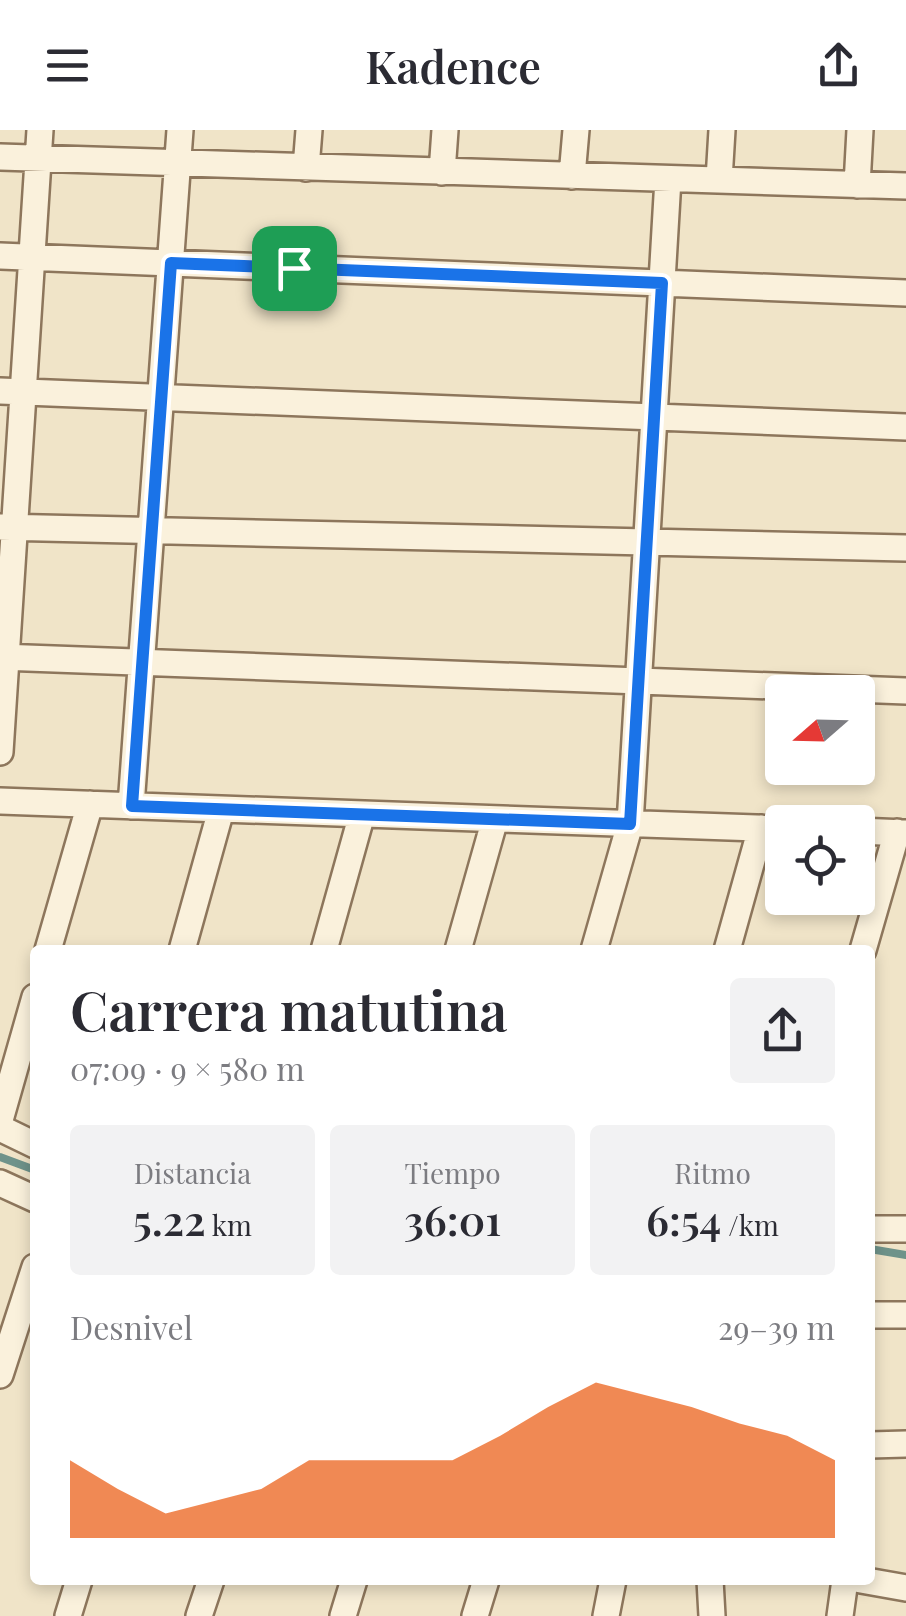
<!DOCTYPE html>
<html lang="es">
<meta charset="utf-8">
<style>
:root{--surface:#fff;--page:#f2f2f3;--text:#2b2b33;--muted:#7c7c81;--accent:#ea580c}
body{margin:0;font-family:"Playfair Display",serif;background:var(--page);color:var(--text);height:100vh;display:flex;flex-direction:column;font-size:38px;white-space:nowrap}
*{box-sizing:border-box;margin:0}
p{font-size:32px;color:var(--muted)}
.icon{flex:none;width:55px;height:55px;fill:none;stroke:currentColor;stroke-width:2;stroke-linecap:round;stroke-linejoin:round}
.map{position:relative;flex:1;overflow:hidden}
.side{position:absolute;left:30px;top:815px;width:845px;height:640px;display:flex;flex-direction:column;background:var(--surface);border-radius:10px;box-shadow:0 5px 15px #0003}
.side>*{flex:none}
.needle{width:65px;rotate:250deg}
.controls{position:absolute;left:765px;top:545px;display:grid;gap:20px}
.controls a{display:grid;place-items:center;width:110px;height:110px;border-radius:10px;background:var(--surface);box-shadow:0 5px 15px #0003;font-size:50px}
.pin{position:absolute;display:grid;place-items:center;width:85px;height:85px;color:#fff;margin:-42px;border-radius:20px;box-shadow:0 5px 15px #0006}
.round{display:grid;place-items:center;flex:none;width:105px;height:105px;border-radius:10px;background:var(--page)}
.headline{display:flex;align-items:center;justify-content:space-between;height:170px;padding:0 40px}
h1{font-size:55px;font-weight:600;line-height:75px}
.stats{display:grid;grid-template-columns:repeat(3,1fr);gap:15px;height:170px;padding:10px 40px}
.stats div{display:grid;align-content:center;border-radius:10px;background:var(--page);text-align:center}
.stats b{font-size:42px;font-weight:600}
.stats small{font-size:28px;font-weight:400}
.stats p{font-size:28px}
.chart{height:280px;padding:20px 40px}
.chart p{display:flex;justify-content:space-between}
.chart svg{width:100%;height:180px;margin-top:10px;fill:var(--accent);opacity:.7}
header{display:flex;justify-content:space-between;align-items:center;height:130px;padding:0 40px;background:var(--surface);font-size:45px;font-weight:600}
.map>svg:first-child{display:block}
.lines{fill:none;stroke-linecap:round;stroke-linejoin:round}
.stream{stroke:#6f938a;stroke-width:8}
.minor-casing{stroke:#8d765c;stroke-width:30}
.minor{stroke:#faf1dc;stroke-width:25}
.route-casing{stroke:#fff;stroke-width:20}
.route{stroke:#1a73e8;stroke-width:12}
</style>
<header><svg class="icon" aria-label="menu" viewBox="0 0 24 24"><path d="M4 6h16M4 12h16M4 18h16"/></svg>Kadence<svg class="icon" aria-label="share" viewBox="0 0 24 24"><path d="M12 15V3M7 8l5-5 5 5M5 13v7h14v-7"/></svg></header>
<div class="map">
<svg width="906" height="1486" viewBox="0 0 906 1486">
<rect width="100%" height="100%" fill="#f0e4c8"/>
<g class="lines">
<path class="stream" d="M 0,1027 L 35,1040
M 870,1119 L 906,1125"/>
<g class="minor-casing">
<path id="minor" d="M 0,27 L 906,56
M 306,38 L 309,0
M 442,42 L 445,0
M 572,46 L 576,0
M 719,50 L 722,0
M 857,55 L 860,0
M 0,126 L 906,163
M 0,261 L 906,297
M 0,397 L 906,418
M 0,527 L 906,561
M 0,622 L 40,0
M 0,671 L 782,699
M 131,676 L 180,0
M 858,701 L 906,703
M 48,820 L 90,674
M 182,820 L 221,680
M 324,820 L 362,684
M 458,820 L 495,689
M 594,820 L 630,694 L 668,49
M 727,820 L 761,698
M 863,820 L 897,702
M 0,990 L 35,867
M 0,998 L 35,1015
M 0,1053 L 35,1069
M 870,1099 L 906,1099
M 870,1185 L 906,1185
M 0,1245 L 35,1137
M 870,1315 L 906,1314
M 710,1450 L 712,1486
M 861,1450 L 906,1458
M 68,1486 L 79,1450
M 199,1486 L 211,1450
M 343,1486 L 354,1450
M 475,1486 L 486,1450
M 606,1486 L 613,1450
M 840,1486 L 845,1450"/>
</g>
<use href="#minor" class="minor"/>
</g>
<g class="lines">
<g class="route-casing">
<path id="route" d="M 171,133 L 662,153 L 630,694 L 132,676 Z"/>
</g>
<use href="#route" class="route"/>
</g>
</svg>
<div class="controls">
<a><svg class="needle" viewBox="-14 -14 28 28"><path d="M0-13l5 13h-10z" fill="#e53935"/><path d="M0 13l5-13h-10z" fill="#7c7c81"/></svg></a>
<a><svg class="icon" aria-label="locate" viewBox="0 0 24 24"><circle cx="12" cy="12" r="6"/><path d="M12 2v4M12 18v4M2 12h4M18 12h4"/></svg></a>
</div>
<div class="pin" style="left:294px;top:138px;background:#1e9e55"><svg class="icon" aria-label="arrive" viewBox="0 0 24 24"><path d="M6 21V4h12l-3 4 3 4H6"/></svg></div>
<section class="side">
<div class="headline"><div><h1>Carrera matutina</h1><p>07:09 · 9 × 580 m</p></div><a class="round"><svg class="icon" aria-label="share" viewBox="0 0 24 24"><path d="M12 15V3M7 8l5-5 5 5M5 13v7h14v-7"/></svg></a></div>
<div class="stats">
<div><p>Distancia</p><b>5.22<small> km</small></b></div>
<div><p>Tiempo</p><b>36:01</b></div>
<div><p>Ritmo</p><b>6:54<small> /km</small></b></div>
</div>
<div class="chart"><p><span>Desnivel</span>29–39 m</p>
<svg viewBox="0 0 160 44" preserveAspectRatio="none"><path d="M0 44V25L10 32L20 38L30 35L40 32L50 25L60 25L70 25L80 25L90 19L100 12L110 6L120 9L130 12L140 16L150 19L160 25V44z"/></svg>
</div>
</section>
</div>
